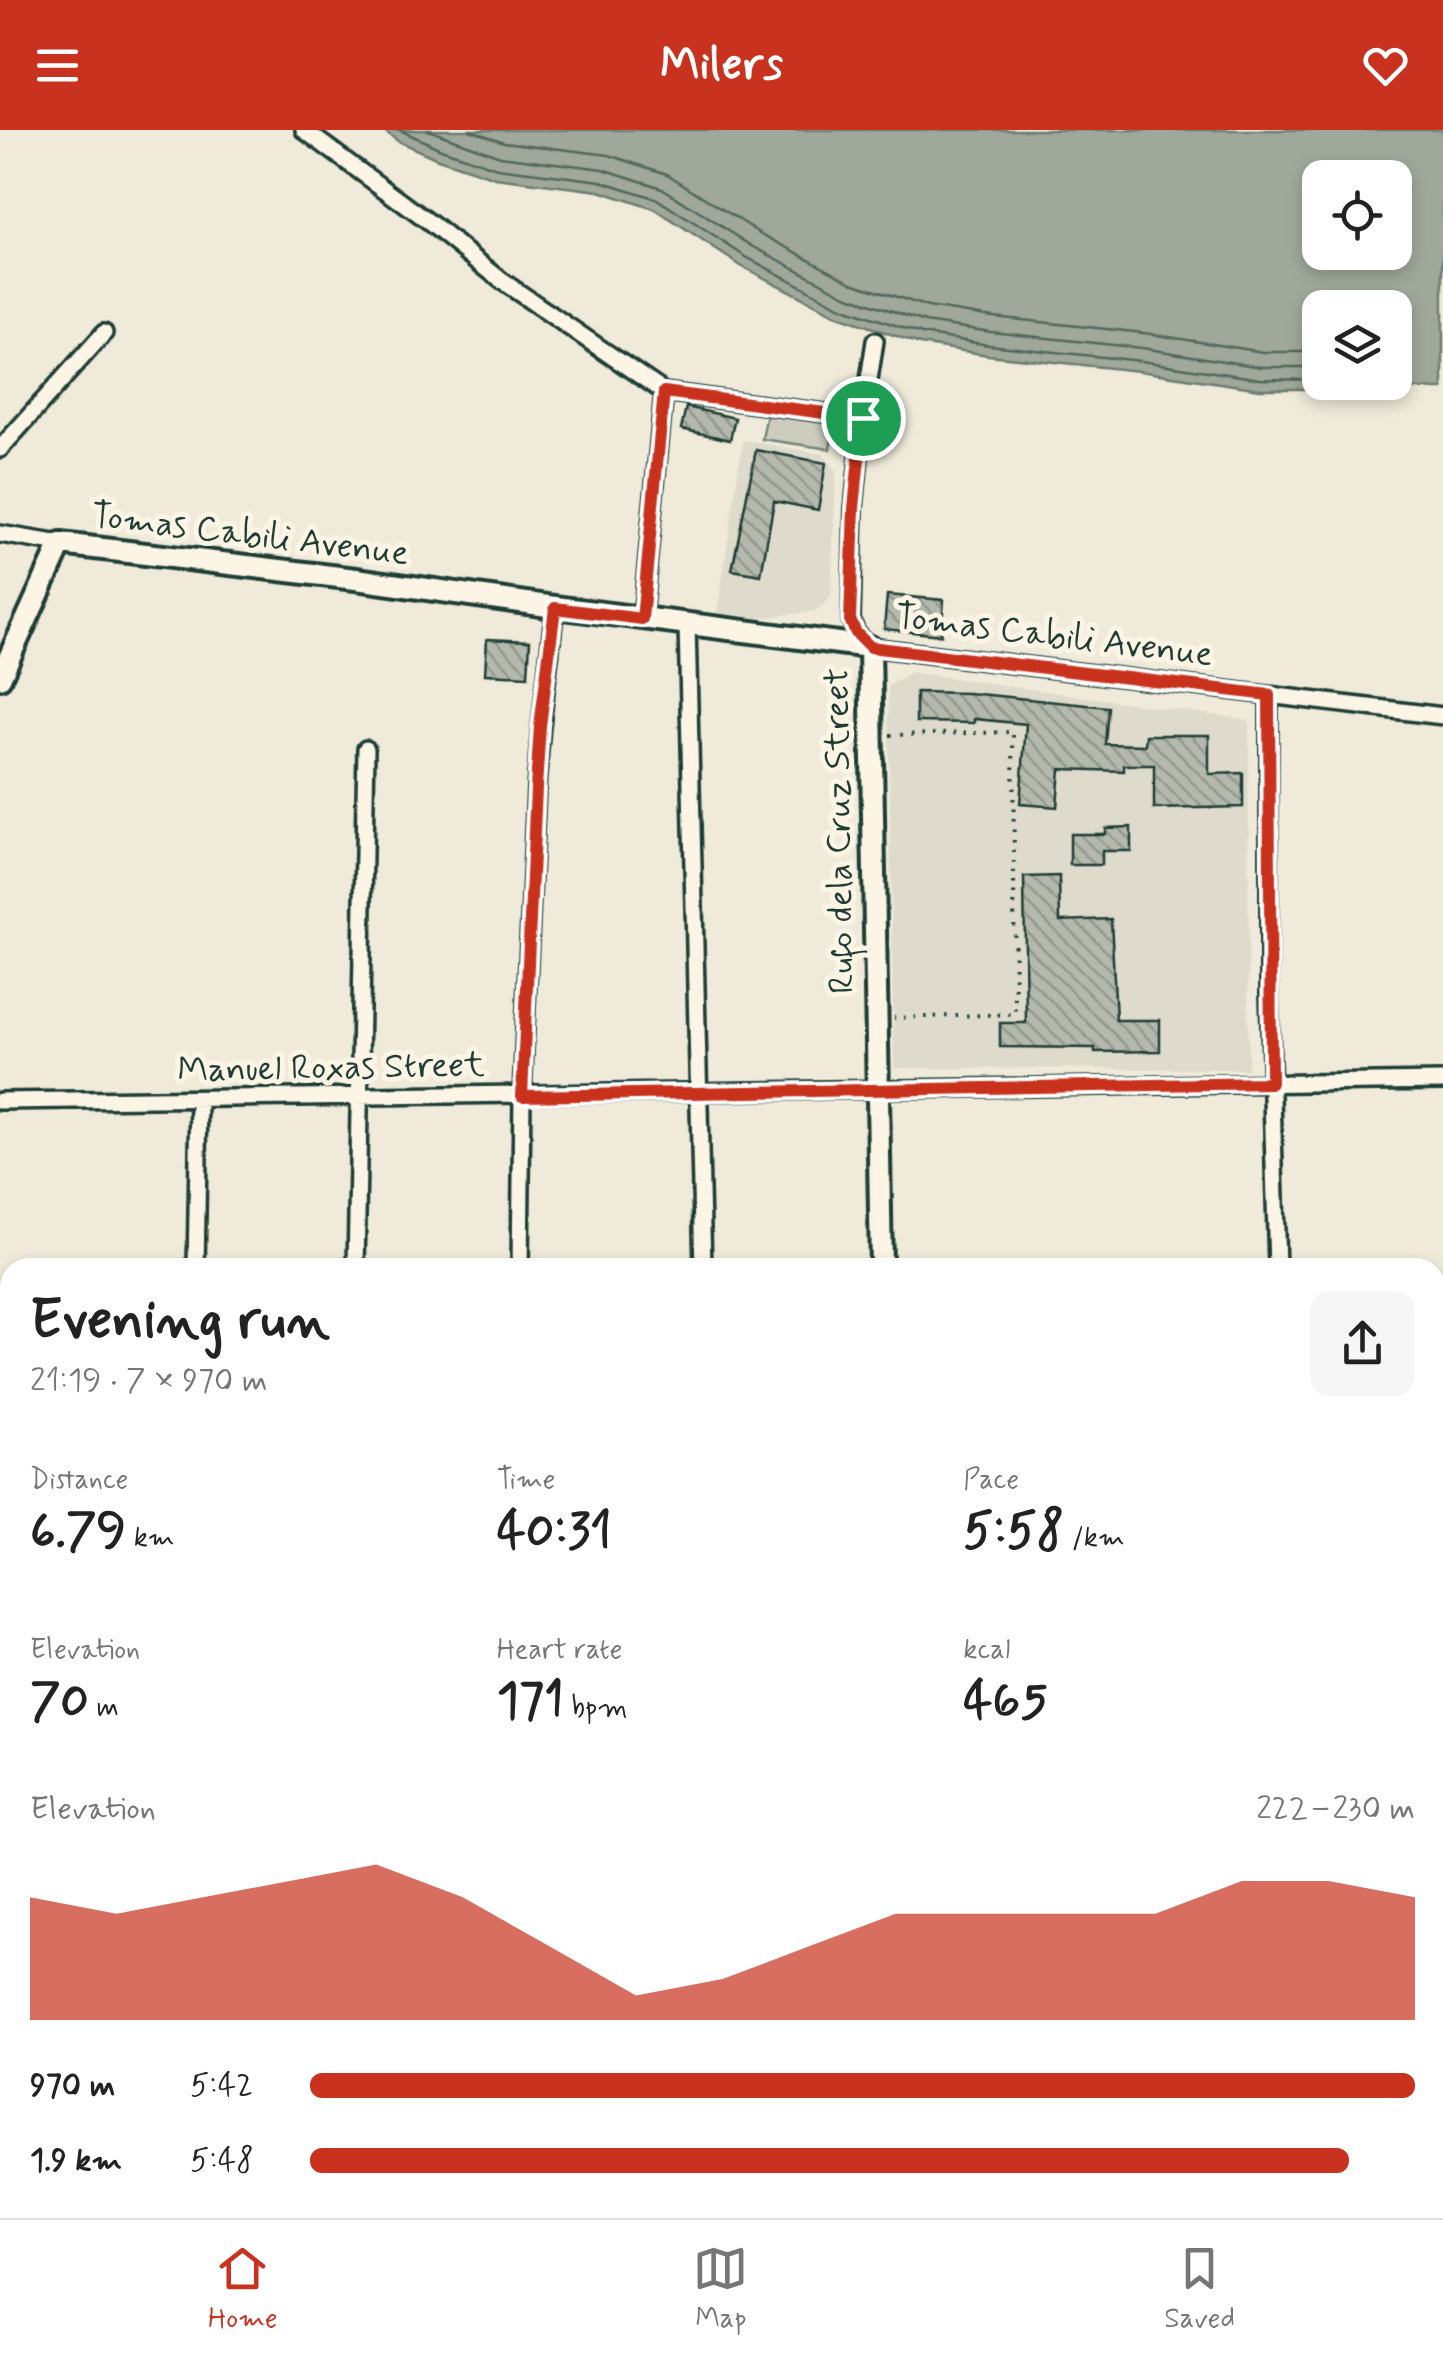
<!DOCTYPE html>
<meta charset="utf-8">
<style>
:root{--surface:#fff;--page:#f6f6f6;--text:#222;--muted:#767676;--line:#e0e0e0;--accent:#c8321e}
body{margin:0;font-family:Mynerve,sans-serif;background:var(--page);color:var(--text);height:100vh;display:flex;flex-direction:column;font-size:38px;white-space:nowrap}
*{box-sizing:border-box;margin:0}
p{font-size:32px;color:var(--muted)}
.icon{flex:none;width:55px;height:55px;fill:none;stroke:currentColor;stroke-width:2;stroke-linecap:round;stroke-linejoin:round}
.map{position:relative;flex:1;overflow:hidden}
.details{position:absolute;left:0px;top:1128px;width:1445px;height:962px;display:flex;flex-direction:column;background:var(--surface);border-radius:30px 30px 0 0;box-shadow:0 5px 15px #0003}
.details>*{flex:none}
.buttons{position:absolute;left:1302px;top:30px;display:grid;gap:20px}
.buttons a{display:grid;place-items:center;width:110px;height:110px;border-radius:20px;background:var(--surface);box-shadow:0 5px 15px #0003;font-size:50px}
.pin{position:absolute;display:grid;place-items:center;width:85px;height:85px;color:#fff;margin:-42px;border:5px solid #fff;border-radius:50%;box-shadow:0 2px 10px #0007}
.round{display:grid;place-items:center;flex:none;width:105px;height:105px;border-radius:20px;background:var(--page)}
.headline{display:flex;align-items:center;justify-content:space-between;height:170px;padding:0 30px}
h1{font-size:55px;font-weight:700;line-height:75px}
.stats{display:grid;grid-template-columns:repeat(3,1fr);gap:15px;height:170px;padding:10px 30px}
.stats div{display:grid;align-content:center}
.stats b{font-size:50px;font-weight:700}
.stats small{font-size:28px;font-weight:400}
.stats p{font-size:28px}
.chart{height:280px;padding:20px 30px}
.chart p{display:flex;justify-content:space-between}
.chart svg{width:100%;height:180px;margin-top:10px;fill:var(--accent);opacity:.7}
ul{padding:0 30px;list-style:none;font-size:32px}
li{display:grid;grid-template-columns:160px 120px 1fr;align-items:center;height:75px}
li i{height:25px;border-radius:12px;background:var(--accent)}
header{display:flex;justify-content:space-between;align-items:center;height:130px;padding:0 30px;background:var(--accent);color:#fff;font-size:45px;font-weight:700}
.dock{display:flex;justify-content:space-around;align-items:center;height:140px;border-top:2px solid var(--line);background:var(--surface);font-size:28px;color:var(--muted)}
.dock a{display:grid;justify-items:center;gap:5px}
.dock .on{color:var(--accent)}
.map>svg:first-child{display:block}
.built{fill:#dedbcc}
.pitch{fill:#cccdbf;stroke:#76857a;stroke-width:2.5}
.water{fill:#9fa89a;stroke:#6c7d71;stroke-width:2.5;fill-rule:evenodd}
.lines{fill:none;stroke-linecap:round;stroke-linejoin:round}
.shore{stroke:#52685d;stroke-width:2.5}
.building{fill:url(#building-back-hatch);stroke:#1f3d34;stroke-width:2.5}
.minor-casing{stroke:#1f3d34;stroke-width:22}
.tertiary-casing{stroke:#1f3d34;stroke-width:28}
.path{stroke:#1f3d34;stroke-width:4;stroke-dasharray:2.5 8;stroke-linecap:butt}
.minor{stroke:#fcf5e5;stroke-width:15}
.tertiary{stroke:#fcf5e5;stroke-width:20}
.route-casing{stroke:#fff;stroke-width:20}
.route{stroke:#c8321e;stroke-width:12}
.labels{text-anchor:middle;dominant-baseline:central;stroke-width:10;stroke-linejoin:round;paint-order:stroke}
.street-label{font-size:35px;fill:#1f3d34;stroke:#fcf5e5}
</style>
<header><svg class="icon" aria-label="menu" viewBox="0 0 24 24"><path d="M4 6h16M4 12h16M4 18h16"/></svg>Milers<svg class="icon" aria-label="heart" viewBox="0 0 24 24"><path d="M12 20l-8-8c-3-5 5-10 8-4 3-6 11-1 8 4z"/></svg></header>
<div class="map">
<svg width="1443" height="2088" viewBox="0 0 1443 2088">
<defs>
<pattern id="building-back-hatch" width="6" height="6" patternUnits="userSpaceOnUse" patternTransform="scale(2.5)"><rect width="6" height="6" fill="#b5b9ad"/><path d="M-1 5l2 2M0 0l6 6M5-1l2 2" fill="none" stroke="#93988e"/></pattern>
</defs>
<rect width="100%" height="100%" fill="#efeada"/>
<filter id="ink" filterUnits="userSpaceOnUse"><feTurbulence type="fractalNoise" baseFrequency=".01" numOctaves="2"/><feDisplacementMap in="SourceGraphic" scale="20" xChannelSelector="R" yChannelSelector="G"/><feConvolveMatrix kernelMatrix="1 2 1 2 8 2 1 2 1" color-interpolation-filters="sRGB"/></filter>
<g filter="url(#ink)">
<path class="built" d="M 743,310 L 823,324 L 836,341 L 831,467 L 816,481 L 751,489 L 717,484 Z
M 910,542 L 1249,590 L 1248,939 L 894,938 L 888,557 Z
M 10,1601 L 10,1924 L 0,1925 L 0,1602 Z"/>
<path class="pitch" d="M 768,278 L 835,289 L 830,319 L 762,309 Z"/>
<path class="water" d="M 383,0 L 1443,0 L 1443,259 L 1260,259 L 1139,241 L 988,225 L 920,214 L 838,186 L 741,136 L 654,79 L 599,61 L 495,48 L 438,29 L 399,12 ZM 1320,48 L 1395,48 L 1395,122 L 1320,122 ZM 1320,178 L 1395,178 L 1395,252 L 1320,252 Z"/>
<g class="lines">
<path class="shore" d="M 400,0 L 441,19 L 497,38 L 601,51 L 657,69 L 746,127 L 841,177 L 922,204 L 989,215 L 1141,231 L 1260,249 L 1320,250
M 428,0 L 500,26 L 603,39 L 662,58 L 752,116 L 846,165 L 925,192 L 991,202 L 1142,218 L 1261,237 L 1320,237
M 470,0 L 504,12 L 609,25 L 667,44 L 760,103 L 852,152 L 928,177 L 993,187 L 1144,203 L 1263,222 L 1320,222"/>
</g>
<path class="building" d="M 686,277 L 735,288 L 730,310 L 681,299 Z
M 756,320 L 826,333 L 818,380 L 774,371 L 761,445 L 732,440 Z
M 887,465 L 944,470 L 941,505 L 884,499 Z
M 487,509 L 530,511 L 528,546 L 485,544 Z
M 916,562 L 968,563 L 1108,577 L 1105,614 L 1145,615 L 1146,605 L 1209,605 L 1209,644 L 1243,643 L 1243,677 L 1154,679 L 1154,635 L 1124,635 L 1124,641 L 1060,639 L 1057,677 L 1020,674 L 1026,594 L 974,589 L 974,593 L 916,592 Z
M 1131,697 L 1131,721 L 1102,721 L 1102,735 L 1070,735 L 1070,704 L 1105,704 L 1105,698 Z
M 1059,746 L 1060,791 L 1111,789 L 1116,890 L 1160,890 L 1160,921 L 1095,922 L 1095,918 L 1000,917 L 1000,893 L 1026,893 L 1024,747 Z"/>
<g class="lines">
<g class="minor-casing">
<path id="minor" d="M 304,0 L 430,93 L 502,151 L 664,262 L 863,288
M 875,211 L 863,288 L 854,378 L 851,490 L 856,503 L 870,517 L 1443,586
M 0,319 L 104,203
M 0,404 L 61,414
M 642,489 L 664,262
M 687,495 L 703,1138
M 1269,565 L 1269,863 L 1277,1138
M 0,971 C 481,967 962,957 1443,951
M 196,1138 L 199,970
M 356,1138 L 366,619
M 520,1138 L 522,965 L 536,658 L 541,596 L 555,477
M 1435,1185 L 1443,1185
M 0,1202 L 10,1202
M 1435,1562 L 1443,1562
M 0,1596 L 10,1594
M 1435,1790 L 1443,1790
M 95,2080 L 97,2088
M 898,2080 L 899,2088
M 679,2088 L 682,2080"/>
</g>
<g class="tertiary-casing">
<path id="tertiary" d="M 0,548 L 61,414 L 356,449 L 555,477 L 870,517 L 881,1138
M 0,1948 L 10,1947"/>
</g>
<path class="path" d="M 890,605 L 1013,602 L 1015,884 L 894,888"/>
<use href="#minor" class="minor"/>
<use href="#tertiary" class="tertiary"/>
</g>
</g>
<g class="lines" filter="url(#ink)">
<g class="route-casing">
<path id="route" d="M 664,262 L 863,288 L 854,378 L 850,490 L 856,503 L 870,517 L 1269,565 L 1271,953 L 522,966 L 536,658 L 540,596 L 555,478 L 642,489 Z"/>
</g>
<use href="#route" class="route"/>
</g>
<g class="labels">
<g class="street-label">
<text transform="translate(250 405) rotate(7)">Tomas Cabili Avenue</text>
<text transform="translate(1054 506) rotate(7)">Tomas Cabili Avenue</text>
<text transform="translate(840 701) rotate(-91)">Rufo dela Cruz Street</text>
<text transform="translate(331 938) rotate(-1)">Manuel Roxas Street</text>
</g>
</g>
</svg>
<div class="buttons">
<a><svg class="icon" aria-label="locate" viewBox="0 0 24 24"><circle cx="12" cy="12" r="6"/><path d="M12 2v4M12 18v4M2 12h4M18 12h4"/></svg></a>
<a><svg class="icon" aria-label="layers" viewBox="0 0 24 24"><path d="M12 4l9 5-9 5-9-5zM3 14l9 5 9-5"/></svg></a>
</div>
<div class="pin" style="left:863px;top:288px;background:#1e9e55"><svg class="icon" aria-label="arrive" viewBox="0 0 24 24"><path d="M6 21V4h12l-3 4 3 4H6"/></svg></div>
<section class="details">
<div class="headline"><div><h1>Evening run</h1><p>21:19 · 7 × 970 m</p></div><a class="round"><svg class="icon" aria-label="share" viewBox="0 0 24 24"><path d="M12 15V3M7 8l5-5 5 5M5 13v7h14v-7"/></svg></a></div>
<div class="stats">
<div><p>Distance</p><b>6.79<small> km</small></b></div>
<div><p>Time</p><b>40:31</b></div>
<div><p>Pace</p><b>5:58<small> /km</small></b></div>
</div>
<div class="stats">
<div><p>Elevation</p><b>70<small> m</small></b></div>
<div><p>Heart rate</p><b>171<small> bpm</small></b></div>
<div><p>kcal</p><b>465</b></div>
</div>
<div class="chart"><p><span>Elevation</span>222–230 m</p>
<svg viewBox="0 0 160 44" preserveAspectRatio="none"><path d="M0 44V14L10 18L20 14L30 10L40 6L50 14L60 26L70 38L80 34L90 26L100 18L110 18L120 18L130 18L140 10L150 10L160 14V44z"/></svg>
</div>
<ul>
<li><b>970 m</b>5:42<i style="width:100%"></i></li>
<li><b>1.9 km</b>5:48<i style="width:94%"></i></li>
</ul>
</section>
</div>
<nav class="dock">
<a class="on"><svg class="icon" aria-label="home" viewBox="0 0 24 24"><path d="M3 11l9-7 9 7M6 9v11h12V9"/></svg>Home</a>
<a><svg class="icon" aria-label="map" viewBox="0 0 24 24"><path d="M3 6l6-2 6 2 6-2v14l-6 2-6-2-6 2zM9 4v14M15 6v14"/></svg>Map</a>
<a><svg class="icon" aria-label="saved" viewBox="0 0 24 24"><path d="M7 4h10v16l-5-4-5 4z"/></svg>Saved</a>
</nav>
